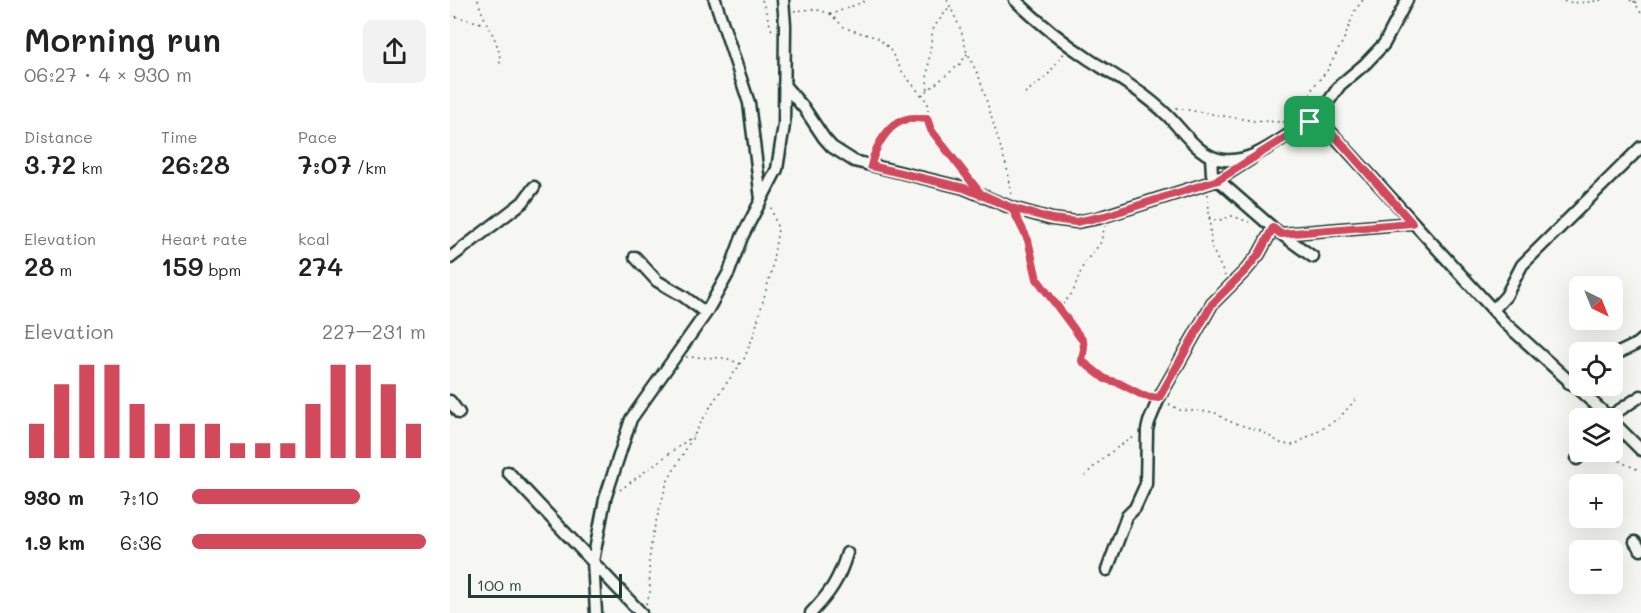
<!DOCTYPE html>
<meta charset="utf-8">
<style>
:root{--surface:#fff;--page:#f2f2f2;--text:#222;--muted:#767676;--accent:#d1495b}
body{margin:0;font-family:Mali,sans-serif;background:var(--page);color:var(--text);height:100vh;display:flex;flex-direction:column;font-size:22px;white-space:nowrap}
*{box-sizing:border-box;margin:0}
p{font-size:20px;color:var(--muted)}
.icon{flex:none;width:33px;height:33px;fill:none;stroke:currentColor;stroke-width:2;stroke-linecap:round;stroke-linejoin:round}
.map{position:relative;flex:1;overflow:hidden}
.panel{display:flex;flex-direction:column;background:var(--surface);width:450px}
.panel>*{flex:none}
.needle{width:39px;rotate:137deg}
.tools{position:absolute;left:1119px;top:276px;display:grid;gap:12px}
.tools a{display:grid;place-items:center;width:54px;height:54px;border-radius:9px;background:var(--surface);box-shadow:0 6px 24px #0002;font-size:30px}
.scale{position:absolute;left:18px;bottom:15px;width:154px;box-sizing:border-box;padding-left:6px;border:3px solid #1f3d34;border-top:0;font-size:16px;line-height:21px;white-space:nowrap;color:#1f3d34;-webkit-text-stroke:4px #f6f6f2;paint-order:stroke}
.pin{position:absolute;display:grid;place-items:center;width:51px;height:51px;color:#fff;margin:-26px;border-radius:12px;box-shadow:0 3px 9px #0006}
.round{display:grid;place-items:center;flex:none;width:63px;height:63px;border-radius:9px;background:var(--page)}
.headline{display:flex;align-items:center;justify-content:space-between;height:102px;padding:0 24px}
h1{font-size:33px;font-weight:600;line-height:45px}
.stats{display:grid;grid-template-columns:repeat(3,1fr);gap:9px;height:102px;padding:6px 24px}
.stats div{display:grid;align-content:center}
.stats b{font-size:26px;font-weight:600}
.stats small{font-size:16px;font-weight:400}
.stats p{font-size:16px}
.chart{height:168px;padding:12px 24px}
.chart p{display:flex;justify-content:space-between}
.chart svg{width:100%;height:108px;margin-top:6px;stroke:var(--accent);stroke-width:6}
ul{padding:0 24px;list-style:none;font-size:20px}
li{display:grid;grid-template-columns:96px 72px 1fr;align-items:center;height:45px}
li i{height:15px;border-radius:8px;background:var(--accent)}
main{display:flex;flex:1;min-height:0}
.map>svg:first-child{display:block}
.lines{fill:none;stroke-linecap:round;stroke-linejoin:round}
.street-casing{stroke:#1f3d34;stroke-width:15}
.path{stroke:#1f3d34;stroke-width:1.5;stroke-dasharray:1.5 4.5;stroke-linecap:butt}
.street{stroke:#f6f6f2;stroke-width:10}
.route-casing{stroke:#fff;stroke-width:12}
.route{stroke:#d1495b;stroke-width:8}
</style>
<main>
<section class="panel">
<div class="headline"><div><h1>Morning run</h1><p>06:27 · 4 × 930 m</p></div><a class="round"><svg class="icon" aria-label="share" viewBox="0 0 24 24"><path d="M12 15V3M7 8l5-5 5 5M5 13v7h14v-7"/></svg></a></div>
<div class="stats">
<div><p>Distance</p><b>3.72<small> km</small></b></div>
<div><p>Time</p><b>26:28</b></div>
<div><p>Pace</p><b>7:07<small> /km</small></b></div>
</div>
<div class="stats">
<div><p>Elevation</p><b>28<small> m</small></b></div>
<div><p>Heart rate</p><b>159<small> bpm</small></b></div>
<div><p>kcal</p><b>274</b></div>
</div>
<div class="chart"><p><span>Elevation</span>227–231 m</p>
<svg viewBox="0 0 160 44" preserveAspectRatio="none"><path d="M5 44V30M15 44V14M25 44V6M35 44V6M45 44V22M55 44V30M65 44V30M75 44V30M85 44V38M95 44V38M105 44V38M115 44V22M125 44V6M135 44V6M145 44V14M155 44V30"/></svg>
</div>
<ul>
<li><b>930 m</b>7:10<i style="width:72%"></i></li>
<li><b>1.9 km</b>6:36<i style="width:100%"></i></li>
</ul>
</section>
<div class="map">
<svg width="1191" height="613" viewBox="0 0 1191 613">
<rect width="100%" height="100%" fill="#f6f6f2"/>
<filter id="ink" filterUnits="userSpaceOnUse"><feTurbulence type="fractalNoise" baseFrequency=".0167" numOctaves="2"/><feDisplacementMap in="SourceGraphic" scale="12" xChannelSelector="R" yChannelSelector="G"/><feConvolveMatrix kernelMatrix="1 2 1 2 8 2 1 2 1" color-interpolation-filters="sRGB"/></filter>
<g filter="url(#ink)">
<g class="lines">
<g class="street-casing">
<path id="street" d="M 265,0 L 299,103 L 311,199
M 565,0 C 588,22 613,42 640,60 C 667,77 695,93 718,116 C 733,131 750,158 774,160 C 807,163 832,136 860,122 L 865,121 L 878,129 L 1055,323 L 1160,418
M 334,85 L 354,108 L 374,138 L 382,147 L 404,161 L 514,188 L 562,208 L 602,219 L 626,222 L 648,218 L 768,180 L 762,174 L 761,157
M 865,121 L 890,85 L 915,64 L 934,44 L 957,0
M 801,159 L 768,180 L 823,228 L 863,257
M 831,234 L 962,223
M 185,257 L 207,281 L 233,296 L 256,313
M 0,258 L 73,202 L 84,187
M 1043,310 L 1056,296 L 1072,265 L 1191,147
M 1162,356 L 1185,345 L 1191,340
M 1119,383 L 1130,377
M 0,401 L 9,413
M 1159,417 L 1191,396
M 1162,421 L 1191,450
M 1127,459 L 1134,452
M 58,472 L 191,613
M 1185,542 L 1191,550
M 657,570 L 677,516 L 685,508 L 696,484 L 697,430 L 699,422 L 709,398 L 762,304 L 796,270 L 809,254 L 823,228
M 146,613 L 143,561 L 155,499 L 181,419 L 256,313 L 279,272 L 292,237 L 327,169 L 334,125 L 335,25 L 333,0
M 361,613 C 380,593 389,580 397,553"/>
</g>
<path class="path" d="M 28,0 C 33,23 51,40 50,64
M 312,0 L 323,34
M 497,0 L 511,30 L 516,50 L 530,79 L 558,172 L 562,197
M 1108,0 C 1123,4 1136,3 1151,0
M 1180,0 L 1191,4
M 1184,1 L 1191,13
M 344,11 L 364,9 L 382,14 L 418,0
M 380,14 L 395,28 L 428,38 L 439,48 L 453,73 L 478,103 L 478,125 L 481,130 L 504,159 L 516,178
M 0,15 L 35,24
M 478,89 L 477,79 L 482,34 L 484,27 L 500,6
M 575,93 L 597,76 L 614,53
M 472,95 L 510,64 L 517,54
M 726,108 L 804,121 L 839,122
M 854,112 L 863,87 L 877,71 L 895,37 L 905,10 L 913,0
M 423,155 C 430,139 443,121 461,118 C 466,117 472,119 476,119
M 758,194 L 761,246 L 775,276
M 759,217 L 767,221 L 782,216 L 799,222
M 569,222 L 577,240 L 587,279 L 633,341 L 634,351 L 631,361 L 655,379 L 669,383 L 698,397
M 609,309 L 623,292 L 634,263 L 650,244 L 655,226
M 236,357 L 276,358 L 290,364
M 719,404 L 730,410 L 764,412 L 778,421 L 813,432 L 832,444 L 844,445 L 889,418 L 908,397
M 1161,452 L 1171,462 L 1191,471
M 635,476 C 647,462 671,443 687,436
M 170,490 L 243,436
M 196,604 L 200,593 L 199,562 L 202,536 L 217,482 L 263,402 L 294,359 L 304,334 L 321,272 L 328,229 L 320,205"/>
<use href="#street" class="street"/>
</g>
</g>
<g class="lines" filter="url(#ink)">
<g class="route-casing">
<path id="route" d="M 860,122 L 768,180 L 655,216 L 626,222 L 602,219 L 562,208 L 531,194 L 481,130 L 477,118 C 472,119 468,118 463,118 C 440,119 425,146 421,166 L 514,188 L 562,208 L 578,240 L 587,279 L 633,341 L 634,348 L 632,361 L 655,379 L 669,383 L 694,396 L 709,398 L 762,304 L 796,270 L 809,254 L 823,228 L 831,234 L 962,223 L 887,138 L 865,121 L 860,122"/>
</g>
<use href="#route" class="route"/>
</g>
</svg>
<div class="tools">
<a><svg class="needle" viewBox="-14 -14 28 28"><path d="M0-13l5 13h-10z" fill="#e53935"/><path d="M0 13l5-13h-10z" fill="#767676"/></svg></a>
<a><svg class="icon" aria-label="locate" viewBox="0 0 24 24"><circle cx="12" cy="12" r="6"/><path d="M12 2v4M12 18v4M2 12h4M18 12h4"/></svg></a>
<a><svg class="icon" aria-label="layers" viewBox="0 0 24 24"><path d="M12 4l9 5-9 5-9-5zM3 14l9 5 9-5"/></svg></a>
<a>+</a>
<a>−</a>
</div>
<div class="scale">100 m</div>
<div class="pin" style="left:860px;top:122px;background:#1e9e55"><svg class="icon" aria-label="arrive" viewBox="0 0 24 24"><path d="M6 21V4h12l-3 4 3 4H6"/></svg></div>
</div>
</main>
